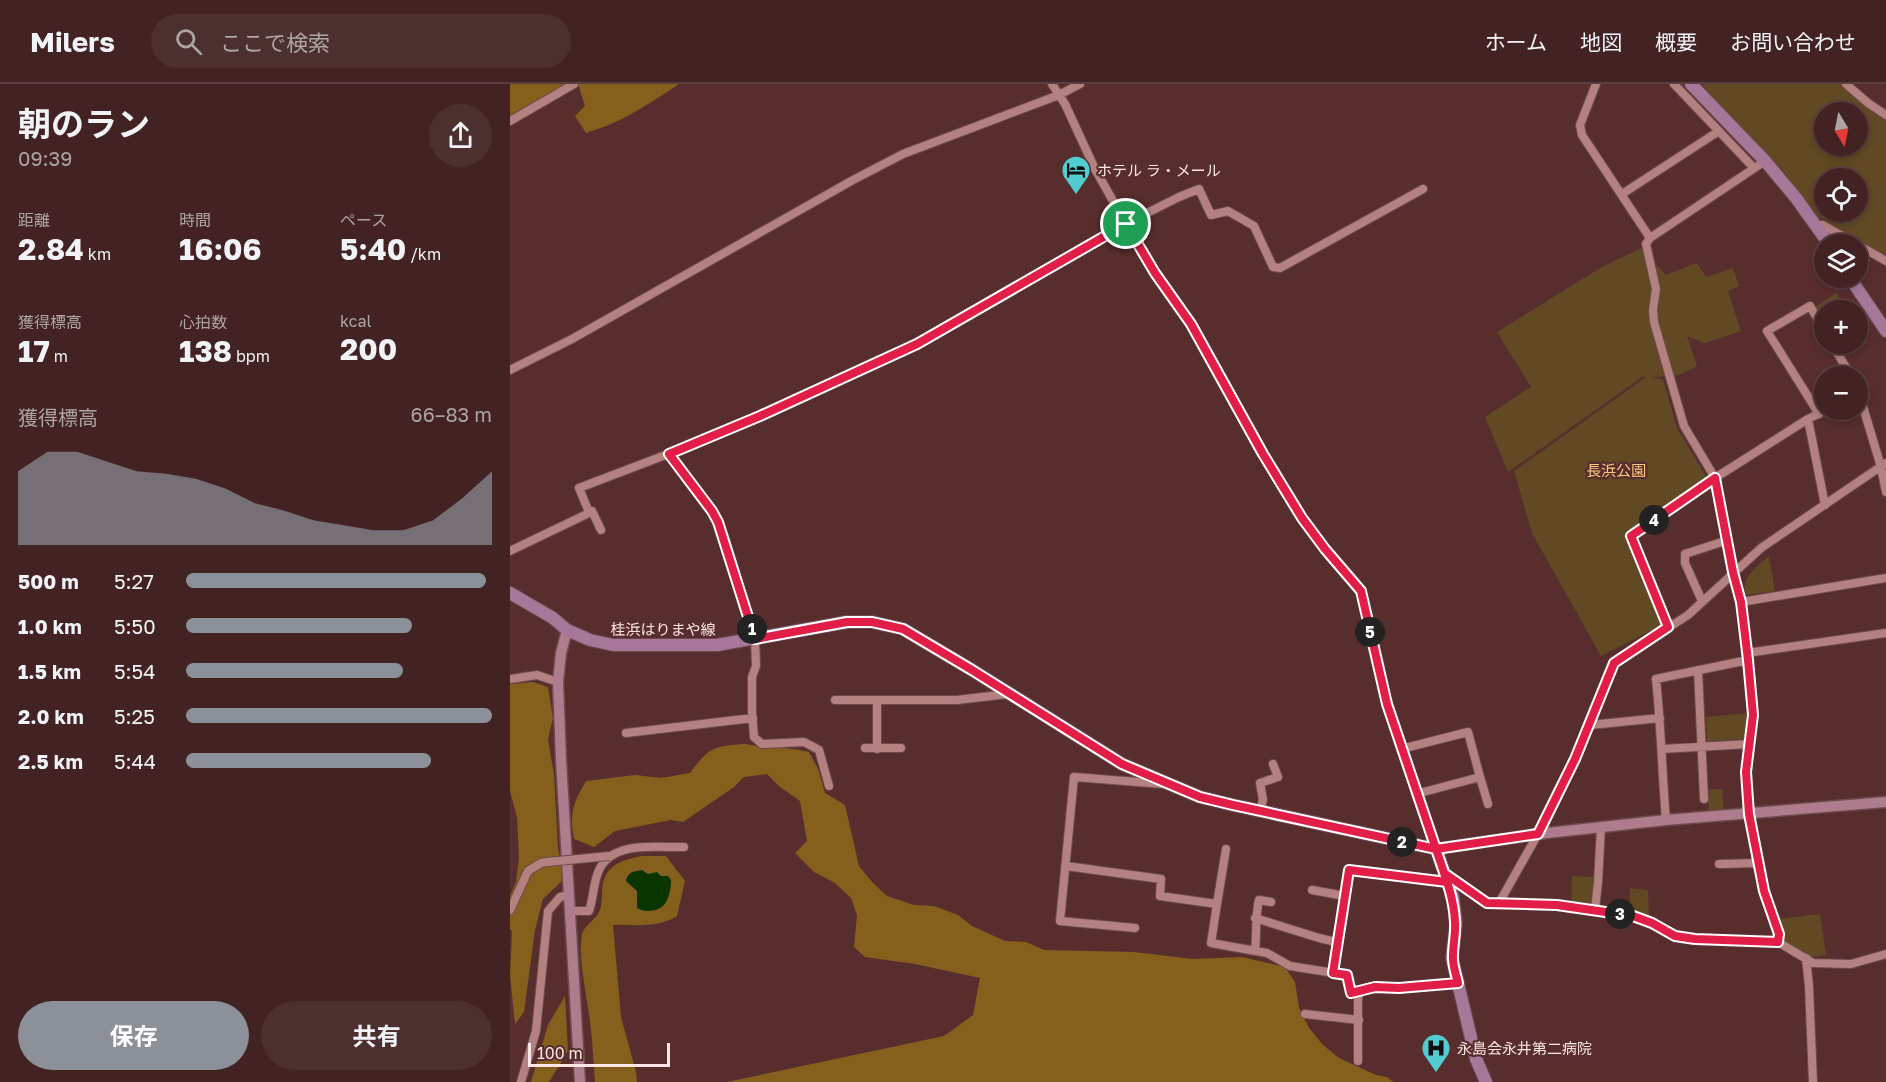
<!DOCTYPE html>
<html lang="ja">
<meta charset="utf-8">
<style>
:root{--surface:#422222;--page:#4c2f2f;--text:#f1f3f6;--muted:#aea4a5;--line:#5a3f40;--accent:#8c9099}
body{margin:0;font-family:"Golos Text","Noto Sans JP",sans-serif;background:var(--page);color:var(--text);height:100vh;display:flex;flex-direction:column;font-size:22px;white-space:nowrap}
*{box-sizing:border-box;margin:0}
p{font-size:20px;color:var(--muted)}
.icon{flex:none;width:33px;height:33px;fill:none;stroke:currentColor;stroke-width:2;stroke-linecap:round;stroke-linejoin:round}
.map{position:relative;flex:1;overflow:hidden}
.panel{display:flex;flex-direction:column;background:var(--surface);width:510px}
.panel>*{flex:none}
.needle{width:39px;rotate:170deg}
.buttons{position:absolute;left:1304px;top:18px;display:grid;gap:12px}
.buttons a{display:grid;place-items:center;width:54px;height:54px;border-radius:50%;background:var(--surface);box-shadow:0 3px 9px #0003,0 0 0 2px var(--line);font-size:30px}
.scale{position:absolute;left:18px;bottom:15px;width:142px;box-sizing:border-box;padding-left:6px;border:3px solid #fce5e5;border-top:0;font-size:16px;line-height:21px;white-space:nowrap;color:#fce5e5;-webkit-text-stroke:4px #582d2e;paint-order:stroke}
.pin{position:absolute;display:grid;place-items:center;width:51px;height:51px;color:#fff;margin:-26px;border:3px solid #fff;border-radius:50%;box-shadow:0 2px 6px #0007}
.km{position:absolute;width:30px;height:30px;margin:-15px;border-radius:50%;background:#222;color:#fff;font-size:16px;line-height:30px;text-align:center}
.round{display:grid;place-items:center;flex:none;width:63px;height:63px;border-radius:32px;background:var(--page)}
.summary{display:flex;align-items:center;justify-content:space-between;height:102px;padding:0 18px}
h1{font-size:33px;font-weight:700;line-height:45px}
.stats{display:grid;grid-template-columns:repeat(3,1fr);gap:9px;height:102px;padding:6px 18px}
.stats div{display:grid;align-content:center}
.stats b{font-size:30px;font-weight:700}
.stats small{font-size:16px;font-weight:400}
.stats p{font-size:16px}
.chart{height:168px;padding:12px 18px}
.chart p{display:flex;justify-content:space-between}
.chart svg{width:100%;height:108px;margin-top:6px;fill:var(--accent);opacity:.7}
.action{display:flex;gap:12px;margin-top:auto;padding:12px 18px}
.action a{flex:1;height:69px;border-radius:36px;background:var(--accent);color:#fff;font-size:24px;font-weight:700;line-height:69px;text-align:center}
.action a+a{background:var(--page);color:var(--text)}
ul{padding:0 18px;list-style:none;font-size:20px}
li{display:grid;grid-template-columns:96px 72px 1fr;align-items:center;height:45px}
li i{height:15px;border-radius:8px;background:var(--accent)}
header{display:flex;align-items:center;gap:36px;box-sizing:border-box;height:84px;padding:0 30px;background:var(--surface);border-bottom:2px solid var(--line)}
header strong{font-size:28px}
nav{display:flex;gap:33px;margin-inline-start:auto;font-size:21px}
.search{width:420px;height:54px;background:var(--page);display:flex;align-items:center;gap:15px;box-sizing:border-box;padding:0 21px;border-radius:33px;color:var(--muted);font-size:22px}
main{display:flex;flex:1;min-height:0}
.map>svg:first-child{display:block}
.green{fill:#604923;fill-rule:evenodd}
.forest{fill:#84601c}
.water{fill:#0b3500}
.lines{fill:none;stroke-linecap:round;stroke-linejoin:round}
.street-casing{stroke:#6e4a4c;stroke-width:10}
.secondary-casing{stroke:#6e4a4c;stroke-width:13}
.primary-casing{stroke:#6e4a4c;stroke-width:14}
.street{stroke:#b48181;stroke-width:8}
.secondary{stroke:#ad7c8d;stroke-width:10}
.primary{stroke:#a7779a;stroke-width:12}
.street-bridge-casing{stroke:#6e4a4c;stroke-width:10;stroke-linecap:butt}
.street-bridge{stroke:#b48181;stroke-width:8}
.route-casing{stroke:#fff;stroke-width:12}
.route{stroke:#e11d48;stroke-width:8}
.labels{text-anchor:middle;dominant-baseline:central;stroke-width:4.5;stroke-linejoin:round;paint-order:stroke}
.poi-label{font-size:15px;fill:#fce5e5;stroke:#582d2e;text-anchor:start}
.park-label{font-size:15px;fill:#fdcc7d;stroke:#582d2e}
.street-label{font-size:15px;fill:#fce5e5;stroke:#582d2e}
</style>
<header>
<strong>Milers</strong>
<div class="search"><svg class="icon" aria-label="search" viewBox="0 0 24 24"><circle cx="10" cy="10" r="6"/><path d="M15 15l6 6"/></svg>ここで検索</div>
<nav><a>ホーム</a><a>地図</a><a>概要</a><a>お問い合わせ</a></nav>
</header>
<main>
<section class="panel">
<div class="summary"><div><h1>朝のラン</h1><p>09:39</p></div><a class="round"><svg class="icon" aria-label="share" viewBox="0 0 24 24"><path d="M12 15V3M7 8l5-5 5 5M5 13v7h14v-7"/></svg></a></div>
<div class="stats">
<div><p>距離</p><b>2.84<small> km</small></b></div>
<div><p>時間</p><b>16:06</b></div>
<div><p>ペース</p><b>5:40<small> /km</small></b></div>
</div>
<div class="stats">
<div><p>獲得標高</p><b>17<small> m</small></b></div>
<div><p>心拍数</p><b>138<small> bpm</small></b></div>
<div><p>kcal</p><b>200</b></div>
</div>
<div class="chart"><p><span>獲得標高</span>66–83 m</p>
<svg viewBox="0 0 160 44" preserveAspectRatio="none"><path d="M0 44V14L10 6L20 6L30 10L40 14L50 15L60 17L70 21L80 27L90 30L100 34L110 36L120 38L130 38L140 34L150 25L160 14V44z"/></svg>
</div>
<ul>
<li><b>500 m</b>5:27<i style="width:98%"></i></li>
<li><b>1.0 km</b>5:50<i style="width:74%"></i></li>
<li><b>1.5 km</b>5:54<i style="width:71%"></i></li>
<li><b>2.0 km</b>5:25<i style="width:100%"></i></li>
<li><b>2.5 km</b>5:44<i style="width:80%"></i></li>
</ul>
<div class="action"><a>保存</a><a>共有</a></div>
</section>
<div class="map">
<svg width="1376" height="998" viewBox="0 0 1376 998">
<rect width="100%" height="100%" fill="#582d2e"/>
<path class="green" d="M 1192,0 L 1332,0 L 1355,21 L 1376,35 L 1376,173 L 1307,132 L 1269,82 L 1212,24 ZM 1314,28 L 1347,28 L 1347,62 L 1314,62 ZM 1314,94 L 1347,94 L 1347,128 L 1314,128 Z
M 1131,164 L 1156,191 L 1187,179 L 1196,193 L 1223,184 L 1229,202 L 1218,207 L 1231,247 L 1195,259 L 1177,252 L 1187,282 L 1169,291 L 1143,293 L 1153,296 L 1167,344 L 1197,394 L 1115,449 L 1152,541 L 1091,572 L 1022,449 L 1004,387 L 1136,293 L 1132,293 L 998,388 L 975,333 L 1021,303 L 987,248 L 1092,183 Z
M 1327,209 L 1335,226 L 1314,226 L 1314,236 L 1305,223 Z
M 1259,472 L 1265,507 L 1235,511 C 1231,492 1247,483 1259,472 Z
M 1236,629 L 1236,655 L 1197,658 L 1196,633 Z
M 1212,705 L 1214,727 L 1199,728 L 1197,706 Z
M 1062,792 L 1084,793 L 1082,820 L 1061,819 Z
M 1120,804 L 1138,806 L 1139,834 L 1127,827 L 1120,825 Z
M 1310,830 L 1316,871 L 1301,873 L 1273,856 L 1267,835 Z"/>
<path class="forest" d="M 0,0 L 65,0 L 0,33 Z
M 68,0 L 169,0 C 137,21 113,38 76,49 L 65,32 L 75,22 Z
M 23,598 L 38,603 L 43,634 L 38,655 L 44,691 L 48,764 L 54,795 L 33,815 L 25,846 L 14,928 L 5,940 L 0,891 L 2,847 L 0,845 L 0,812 L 6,798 L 9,774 L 7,733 L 0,707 L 0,600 Z
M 235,660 C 256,664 278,663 299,668 L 308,685 L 315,709 L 335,721 L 349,782 L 363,799 L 377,812 L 404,821 L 424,822 L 448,831 L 462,842 L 495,857 L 516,858 L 534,866 L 624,868 L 683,875 L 732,873 L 775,883 L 785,898 L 789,924 L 799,944 L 813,961 L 829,974 L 866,991 L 877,993 L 883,998 L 217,998 L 434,952 L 463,931 L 470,894 L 405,880 L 355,873 L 344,863 L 347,831 L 341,814 L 325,799 L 304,788 L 285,769 L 297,757 L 290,717 L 270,703 L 257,690 L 234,693 L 224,703 L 173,738 L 161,736 L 105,747 L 84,763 L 64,755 C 59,730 63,719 76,697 L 125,691 L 151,694 L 180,689 C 199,663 204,662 235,660 Z
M 132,772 L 156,772 L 175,797 L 167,832 C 146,845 126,840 103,841 L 111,933 L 126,988 L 127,998 L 85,998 C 83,978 83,958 80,938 C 78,916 67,871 72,851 C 74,840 86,837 90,826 C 93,817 91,808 93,799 C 97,780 116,775 132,772 Z
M 55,912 L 58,967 L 39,998 L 21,998 L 38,941 Z"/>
<path class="water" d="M 132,786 L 138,790 L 147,788 L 151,792 L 158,792 L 161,796 C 161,802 160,811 157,816 C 153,827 136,830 127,824 L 127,807 L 116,797 C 117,788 125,787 132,786 Z"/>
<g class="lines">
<g class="street-casing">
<path id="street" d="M 542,0 L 555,20 L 585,85 L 616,140 L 645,189 L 681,240 L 753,370 L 792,433 L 815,465 L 851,507 L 877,619 L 926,765
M 1086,0 L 1070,41 L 1072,51 L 1140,154
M 1164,0 L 1244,84
M 1336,0 L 1358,19 L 1376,31
M 0,37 L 64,0
M 1255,77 L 1140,154 L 1136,160 L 1146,205 L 1143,226 L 1144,238 L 1174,342 L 1205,394 L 1223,488 L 1231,518 L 1243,631 L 1236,688 L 1239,730 L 1254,807 L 1269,850 L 1268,858
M 1112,110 L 1209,47
M 1306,141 L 1313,141 L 1376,177
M 1322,260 L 1341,292
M 0,286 L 62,255 L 343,96 L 393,70 L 549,11 L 570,0
M 1348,306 L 1371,383 L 1376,408
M 1309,330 L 1257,247 L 1300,222 L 1314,246
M 1298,335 L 1315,421
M 158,370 L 203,427 L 214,452 L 233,514 L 245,555 L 246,582 L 242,593 L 242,628 L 244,653 L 252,660 L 294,658 L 309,666 L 319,702
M 79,428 L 82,427 L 91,446
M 0,467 L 77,430 L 79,428 L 69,404 L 158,370 L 250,332 L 407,260 L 611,142 L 669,113 L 689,105 L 701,131 L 718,127 L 744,142 L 763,183 L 770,184 L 913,105
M 1192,517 L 1175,479 L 1175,470 L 1218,456
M 1231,518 L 1376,494
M 1158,544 L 1121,451 L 1205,394 L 1298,335 L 1316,326
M 1237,569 L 1376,549
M 1188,586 L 1194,715
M 0,595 L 27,591 L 48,598
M 325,616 L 447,616 L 498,610
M 367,616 L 367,665
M 1080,641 L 1150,634
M 116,649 L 243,634
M 355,664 L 391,664
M 891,665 L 958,648 L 970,693 L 906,710
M 1152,665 L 1239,660
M 970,693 L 978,720
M 750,727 L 753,716 L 750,699 L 768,693 L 763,680
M 1156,736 C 1152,689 1151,642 1146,595 L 1238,576
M 1209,780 L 1248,779
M 556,782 L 651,795 L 650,812 L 707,820 L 701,859 L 757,869 L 780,882 L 837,891 L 841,909 L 865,903 L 889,905 L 948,899
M 935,790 L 977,819 L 1047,821 L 1123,832 L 1142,839 L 1165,852 L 1185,855 L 1268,858 L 1303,879 L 1341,880 L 1376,870
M 802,806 L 835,812
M 989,819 L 1028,750 L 1065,675 L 1104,579 L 1178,531 L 1251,464 L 1376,379
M 707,820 L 716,765
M 0,826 L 18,787 L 31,779 L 37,778
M 1085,826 L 1088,798 L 1091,743
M 61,827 L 79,827 C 84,813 83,799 89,786 C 103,756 147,764 174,763
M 745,834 L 809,854 L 826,858
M 625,844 L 550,837 L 564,693 L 653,700
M 745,867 C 747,849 745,833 749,816 L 761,818
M 1296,874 L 1299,902 L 1303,998
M 823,889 L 839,786 L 937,798
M 795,930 L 849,936
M 848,977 L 848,915 L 850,906
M 11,998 L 26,947 L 38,827 L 50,813 L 60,811"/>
</g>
<g class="secondary-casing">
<path id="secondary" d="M 57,546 L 51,569 L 48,598 L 51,676 L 70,998
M 926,765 L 1028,750 L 1156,736 L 1376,718"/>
</g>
<g class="primary-casing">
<path id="primary" d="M 1181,0 L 1255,77 L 1286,114 L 1319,160
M 1340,194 L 1376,247
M 0,509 L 43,534 L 57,546 L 80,556 L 103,561 L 207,561 L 337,538 L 362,538 L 393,545 L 462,586 L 612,680 L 690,713 L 723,721 L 926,765 L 943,813 L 946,839 L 942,874 L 966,975 L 976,998"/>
</g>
<use href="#street" class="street"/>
<use href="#secondary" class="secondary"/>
<use href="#primary" class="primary"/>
<g class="street-bridge-casing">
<path id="street-bridge" d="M 37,778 L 99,772"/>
</g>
<use href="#street-bridge" class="street-bridge"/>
</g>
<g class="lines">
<g class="route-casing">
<path id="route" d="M 616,140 L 407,260 L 250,332 L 159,370 L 202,427 L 208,438 L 245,555 L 337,538 L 362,538 L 393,545 L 462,586 L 612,680 L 690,713 L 723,721 L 926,765 C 934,789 944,813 945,838 C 946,849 943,860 943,871 C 942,880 946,890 948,899 L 889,904 L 865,903 L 841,909 L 837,891 L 823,889 L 839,786 L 937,798 L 934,789 L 977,819 L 1047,821 L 1123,832 L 1142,839 L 1165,852 L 1185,855 L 1268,858 L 1269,850 L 1254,807 L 1239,730 L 1236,688 L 1243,631 L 1238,576 L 1231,518 L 1223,488 L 1205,394 L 1121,452 L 1158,543 L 1104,579 L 1065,675 L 1028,750 L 926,765 L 877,620 L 851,507 L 815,465 L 792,434 L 753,370 L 681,240 L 645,189 L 616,140"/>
</g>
<use href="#route" class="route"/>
</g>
<defs>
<g id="hotel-pin" transform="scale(1.5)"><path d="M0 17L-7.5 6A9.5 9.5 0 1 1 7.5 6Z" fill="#51ccd1" stroke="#582d2e"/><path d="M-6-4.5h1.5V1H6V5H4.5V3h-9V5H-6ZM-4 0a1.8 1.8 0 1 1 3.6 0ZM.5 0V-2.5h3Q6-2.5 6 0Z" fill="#111"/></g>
<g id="hospital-pin" transform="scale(1.5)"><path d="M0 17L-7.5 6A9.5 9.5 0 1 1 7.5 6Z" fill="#51ccd1" stroke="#582d2e"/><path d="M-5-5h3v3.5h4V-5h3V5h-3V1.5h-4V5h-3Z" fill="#111"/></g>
</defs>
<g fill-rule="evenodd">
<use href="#hotel-pin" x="566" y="86"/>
<use href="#hospital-pin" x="926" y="964"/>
</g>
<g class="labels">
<g class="poi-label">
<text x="587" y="86">ホテル ラ・メール</text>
<text x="947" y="964">永島会永井第二病院</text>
</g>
<g class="park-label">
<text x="1106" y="386">長浜公園</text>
</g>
<g class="street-label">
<text x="153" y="545">桂浜はりまや線</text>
</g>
</g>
</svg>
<div class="buttons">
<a><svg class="needle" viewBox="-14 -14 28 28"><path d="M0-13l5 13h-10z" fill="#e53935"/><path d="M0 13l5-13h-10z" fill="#aea4a5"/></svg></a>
<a><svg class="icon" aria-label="locate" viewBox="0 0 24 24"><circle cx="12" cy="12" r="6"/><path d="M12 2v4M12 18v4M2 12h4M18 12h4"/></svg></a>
<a><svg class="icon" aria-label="layers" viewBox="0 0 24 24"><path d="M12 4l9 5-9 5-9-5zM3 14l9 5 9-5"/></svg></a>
<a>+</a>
<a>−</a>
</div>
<div class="scale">100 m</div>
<div class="pin" style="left:616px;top:140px;background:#1e9e55"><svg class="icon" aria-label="arrive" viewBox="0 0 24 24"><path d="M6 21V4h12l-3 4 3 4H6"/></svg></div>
<b class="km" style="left:242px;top:545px">1</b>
<b class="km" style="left:892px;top:758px">2</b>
<b class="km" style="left:1110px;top:830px">3</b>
<b class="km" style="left:1144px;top:436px">4</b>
<b class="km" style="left:860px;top:548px">5</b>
</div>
</main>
